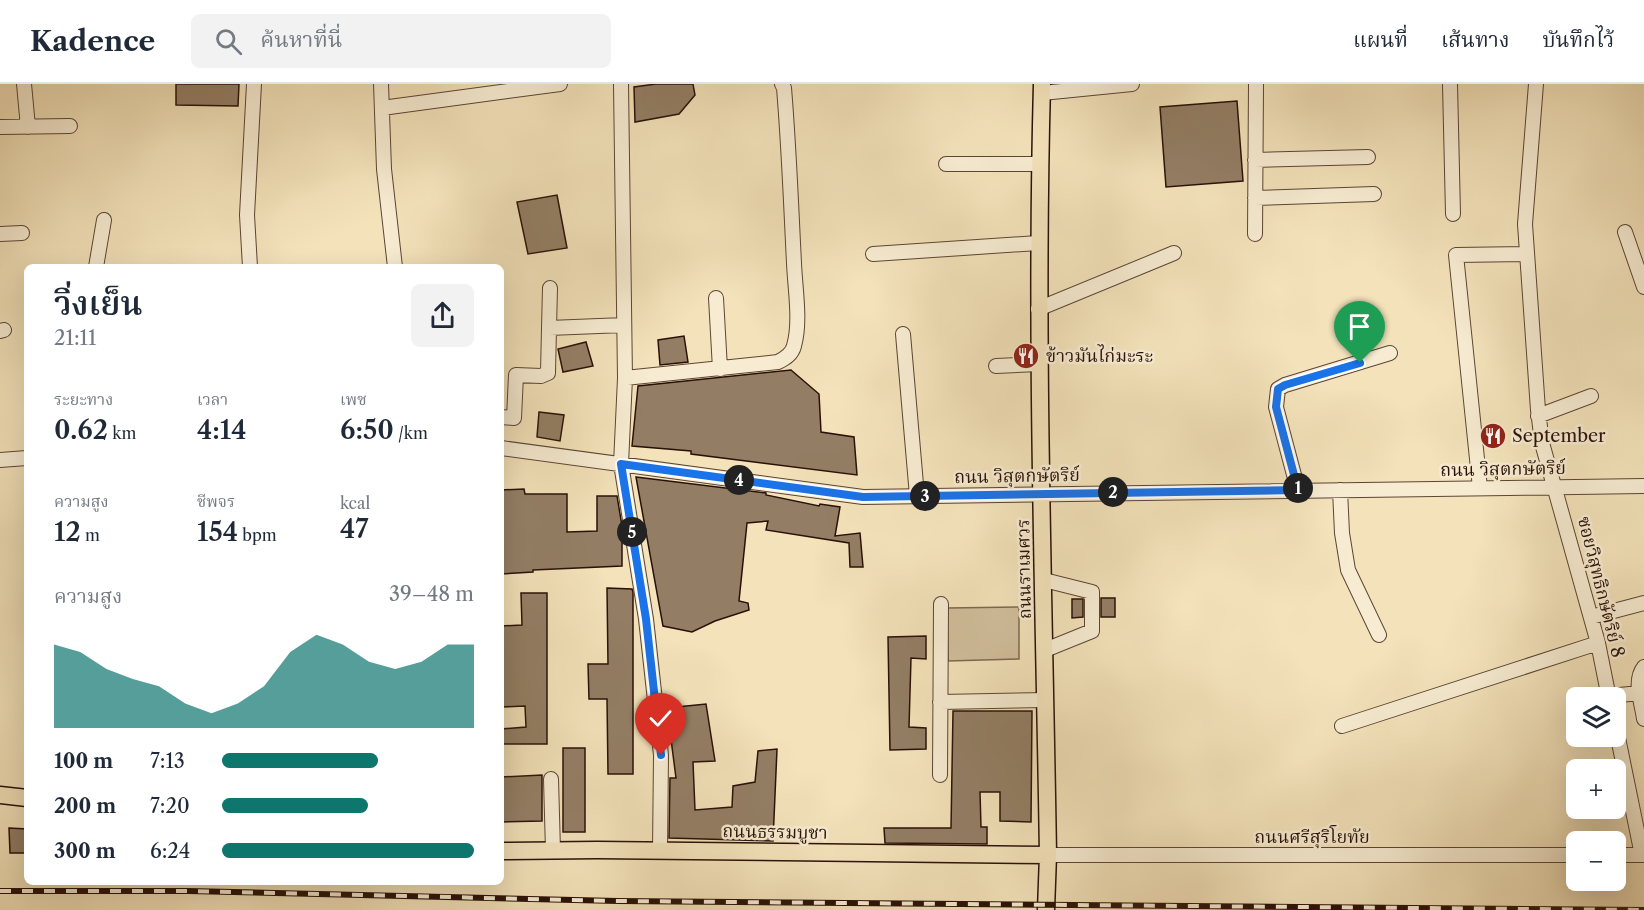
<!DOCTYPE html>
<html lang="th">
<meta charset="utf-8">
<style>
:root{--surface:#fff;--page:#f2f2f3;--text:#1f2937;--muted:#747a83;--line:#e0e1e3;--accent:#0f766e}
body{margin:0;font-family:"Libre Caslon Text","Noto Serif Thai",serif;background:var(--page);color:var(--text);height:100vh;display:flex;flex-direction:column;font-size:22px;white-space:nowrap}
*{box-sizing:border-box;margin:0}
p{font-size:20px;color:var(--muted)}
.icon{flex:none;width:33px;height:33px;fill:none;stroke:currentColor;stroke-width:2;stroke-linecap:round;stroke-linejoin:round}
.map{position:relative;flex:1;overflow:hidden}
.side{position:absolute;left:24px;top:180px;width:480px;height:621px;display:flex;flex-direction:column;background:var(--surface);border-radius:9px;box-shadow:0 6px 24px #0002}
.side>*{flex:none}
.fabs{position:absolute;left:1566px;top:603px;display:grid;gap:12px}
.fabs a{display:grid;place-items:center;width:60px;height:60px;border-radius:9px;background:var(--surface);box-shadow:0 6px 24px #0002;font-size:30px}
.pin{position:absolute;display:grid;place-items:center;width:51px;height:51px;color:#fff;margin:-62px -26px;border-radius:50% 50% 50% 0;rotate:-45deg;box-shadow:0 0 6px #0007}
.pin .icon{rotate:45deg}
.km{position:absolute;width:30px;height:30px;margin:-15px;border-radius:50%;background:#222;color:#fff;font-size:16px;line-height:30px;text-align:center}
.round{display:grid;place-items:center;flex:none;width:63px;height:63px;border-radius:9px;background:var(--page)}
.overview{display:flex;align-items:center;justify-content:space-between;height:102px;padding:0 30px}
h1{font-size:33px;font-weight:600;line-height:45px}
.figures{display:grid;grid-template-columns:repeat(3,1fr);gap:9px;height:102px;padding:6px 30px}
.figures div{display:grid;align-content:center}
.figures b{font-size:26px;font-weight:600}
.figures small{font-size:16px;font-weight:400}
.figures p{font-size:16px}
.chart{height:168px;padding:12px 30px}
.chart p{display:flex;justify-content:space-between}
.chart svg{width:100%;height:108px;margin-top:6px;fill:var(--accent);opacity:.7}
ul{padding:0 30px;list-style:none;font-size:20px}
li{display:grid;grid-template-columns:96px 72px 1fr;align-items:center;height:45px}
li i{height:15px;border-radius:8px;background:var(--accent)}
header{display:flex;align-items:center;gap:36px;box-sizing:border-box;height:84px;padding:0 30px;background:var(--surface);border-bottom:2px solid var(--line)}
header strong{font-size:28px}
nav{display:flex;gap:33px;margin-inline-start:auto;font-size:21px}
.search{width:420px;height:54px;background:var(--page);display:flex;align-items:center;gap:15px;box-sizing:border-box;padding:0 21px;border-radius:9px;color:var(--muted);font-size:22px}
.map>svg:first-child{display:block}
.green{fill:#d1be9c;stroke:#7e6852;stroke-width:1.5}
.building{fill:#937e65;stroke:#2a1108;stroke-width:1.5}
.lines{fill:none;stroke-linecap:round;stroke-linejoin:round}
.minor-casing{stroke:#5c4534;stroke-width:16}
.major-casing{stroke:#2a1108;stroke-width:19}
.minor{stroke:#f7ecd2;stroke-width:14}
.major{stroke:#f3e2ba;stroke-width:16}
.rail-casing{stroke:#2a1108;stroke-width:6}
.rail{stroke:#f7ecd2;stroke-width:4;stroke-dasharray:11;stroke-linecap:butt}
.route-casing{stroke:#fff;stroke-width:12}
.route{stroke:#1a73e8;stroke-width:8}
.labels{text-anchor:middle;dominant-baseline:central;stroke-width:5;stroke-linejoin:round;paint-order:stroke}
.poi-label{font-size:18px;fill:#2a1108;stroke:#f7ecd2;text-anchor:start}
.street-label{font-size:18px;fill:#2a1108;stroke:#f7ecd2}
</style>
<header>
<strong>Kadence</strong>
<div class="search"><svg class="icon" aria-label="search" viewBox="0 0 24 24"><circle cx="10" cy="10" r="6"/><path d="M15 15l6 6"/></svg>ค้นหาที่นี่</div>
<nav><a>แผนที่</a><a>เส้นทาง</a><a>บันทึกไว้</a></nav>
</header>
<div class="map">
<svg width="1644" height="826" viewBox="0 0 1644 826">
<rect width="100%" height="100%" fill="#f3e2ba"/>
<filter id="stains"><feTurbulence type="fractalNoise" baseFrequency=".00333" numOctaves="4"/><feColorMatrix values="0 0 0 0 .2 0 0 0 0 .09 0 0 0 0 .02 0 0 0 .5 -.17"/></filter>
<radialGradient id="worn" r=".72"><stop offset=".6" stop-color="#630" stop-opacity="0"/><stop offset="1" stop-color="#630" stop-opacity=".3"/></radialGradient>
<path class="green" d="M 1019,523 L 1019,575 L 948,577 L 947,524 Z"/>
<path class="building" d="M 176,0 L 239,0 L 238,22 L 176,21 Z
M 656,0 L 693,0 L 695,11 L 679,30 L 635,38 L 634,3 Z
M 1237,17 L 1243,97 L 1166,103 L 1160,23 Z
M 557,111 L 567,164 L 528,170 L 517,118 Z
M 684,252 L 688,278 L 660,281 L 658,256 Z
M 586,258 L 593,282 L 563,288 L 558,265 Z
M 791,286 L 819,310 L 821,348 L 854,353 L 857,391 L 691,370 L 691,367 L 632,362 L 638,302 Z
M 539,328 L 564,331 L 560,357 L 537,353 Z
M 636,393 L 766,409 L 766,411 L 819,422 L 820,420 L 840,423 L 835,452 L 860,449 L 863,483 L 850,483 L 849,459 L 766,446 L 768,437 L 747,439 L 739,517 L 748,519 L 749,526 L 715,537 L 692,548 L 663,542 Z
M 524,405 L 525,410 L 567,410 L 567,448 L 597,447 L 597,412 L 617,412 L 622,442 L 622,482 L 533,486 L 533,488 L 501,490 L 501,406 Z
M 607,504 L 632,505 L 633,508 L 633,690 L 608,690 L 607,615 L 589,615 L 588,580 L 608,580 Z
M 521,509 L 547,509 L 547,660 L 501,660 L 501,645 L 526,643 L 525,622 L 501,623 L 501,542 L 522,541 Z
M 1101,514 L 1115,514 L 1115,533 L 1101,533 Z
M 1072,515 L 1083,515 L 1083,533 L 1072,534 Z
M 926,552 L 926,575 L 911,574 L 909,643 L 926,644 L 926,665 L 890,666 L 888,553 Z
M 706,620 L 715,677 L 693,678 L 695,726 L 732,723 L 733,702 L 755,698 L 758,667 L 777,665 L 773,757 L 669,754 L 670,694 L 676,694 L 667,624 Z
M 953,627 L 1032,627 L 1031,738 L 1000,737 L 1000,708 L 980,708 L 981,743 L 987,743 L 987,760 L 885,759 L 884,744 L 951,744 Z
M 563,664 L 585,664 L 585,748 L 563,748 Z
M 542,691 L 542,737 L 501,738 L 501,693 Z
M 9,744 L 27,745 L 27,769 L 10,769 Z"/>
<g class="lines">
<g class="minor-casing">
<path id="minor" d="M 24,0 L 28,43
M 381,0 L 384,85 L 395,183
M 621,0 L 625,294 L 621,380 L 646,535 L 661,671 L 660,767
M 1450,0 L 1453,130
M 1536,0 L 1525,140 L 1538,326 L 1542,359 L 1598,559 L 1609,614
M 1042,9 L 1132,0
M 382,24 L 560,0
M 0,43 L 70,42
M 1255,76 L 1368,73
M 946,80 L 1040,80
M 1255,114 L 1374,110
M 1625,148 L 1644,203
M 0,150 L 22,149
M 1255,150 L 1256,0
M 873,170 L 1038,159
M 96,183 L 104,136
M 250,183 L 247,131 L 254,0
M 550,204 L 549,244 L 624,241
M 716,214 L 720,285
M 1038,225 L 1174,169
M 0,247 L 4,246
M 903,250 L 917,412
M 996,282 L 1039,280
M 625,294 L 778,278 C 786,274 792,270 794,262 C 801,237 795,205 794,179 C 791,121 789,63 784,4 L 782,0
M 1538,332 L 1591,312
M 501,333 L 514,334 L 516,291 L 541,292 L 548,289 L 549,244
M 501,364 L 863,413 L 1644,402
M 0,376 L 27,374
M 1480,404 L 1456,171 L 1526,170
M 1298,406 L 1276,323 L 1278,305 L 1285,301 L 1390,269
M 1340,406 L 1342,449 L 1348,486 L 1379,551
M 1044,496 L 1092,508 L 1092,547 L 1045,566
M 1591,533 L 1644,519
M 1644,583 C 1633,597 1642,619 1644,635
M 1609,612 L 1640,609
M 940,618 L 1046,616
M 1342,642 L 1598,559
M 1616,644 L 1642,771
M 940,691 L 941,520
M 551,695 L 553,767
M 1048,771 L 1576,771
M 1616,771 L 1644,771"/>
</g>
<g class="major-casing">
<path id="major" d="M 1042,0 C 1035,257 1044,514 1048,771 L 1046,826
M 0,711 L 27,714
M 501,767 L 597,766 L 1048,771"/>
</g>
<use href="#minor" class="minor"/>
<use href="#major" class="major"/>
<g class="rail-casing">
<path id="rail" d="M 0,807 L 188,807 L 618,817 L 1644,826"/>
</g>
<use href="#rail" class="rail"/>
</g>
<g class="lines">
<g class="route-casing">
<path id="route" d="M 661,671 L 646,535 L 621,380 L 863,413 L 1298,406 L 1276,323 L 1278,305 L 1285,301 L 1360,279"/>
</g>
<use href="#route" class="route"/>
</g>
<defs>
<g id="restaurant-disc" transform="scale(1.35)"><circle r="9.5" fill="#8f2418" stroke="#f7ecd2"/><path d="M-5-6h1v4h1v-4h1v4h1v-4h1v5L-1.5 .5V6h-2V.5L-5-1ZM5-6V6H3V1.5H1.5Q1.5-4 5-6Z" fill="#fff"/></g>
</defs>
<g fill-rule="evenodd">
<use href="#restaurant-disc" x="1026" y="272"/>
<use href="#restaurant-disc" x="1493" y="352"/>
</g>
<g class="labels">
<g class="poi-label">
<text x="1046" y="272">ข้าวมันไก่มะระ</text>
<text x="1512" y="352">September</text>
</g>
<g class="street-label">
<text transform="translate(1503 385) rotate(-1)">ถนน วิสุตกษัตริย์</text>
<text transform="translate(1017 392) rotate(-1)">ถนน วิสุตกษัตริย์</text>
<text transform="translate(1024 485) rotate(-91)">ถนนราเมศวร</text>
<text transform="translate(1601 503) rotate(76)">ซอยวิสุทธิกษัตริย์ 8</text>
<text transform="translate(775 748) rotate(1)">ถนนธรรมบูชา</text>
<text x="1312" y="753">ถนนศรีสุริโยทัย</text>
</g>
</g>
<rect width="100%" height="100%" filter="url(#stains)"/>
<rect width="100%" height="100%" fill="url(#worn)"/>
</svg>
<div class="fabs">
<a><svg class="icon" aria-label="layers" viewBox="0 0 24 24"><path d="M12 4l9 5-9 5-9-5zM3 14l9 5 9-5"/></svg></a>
<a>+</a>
<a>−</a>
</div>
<div class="pin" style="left:1360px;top:279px;background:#1e9e55"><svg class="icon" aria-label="arrive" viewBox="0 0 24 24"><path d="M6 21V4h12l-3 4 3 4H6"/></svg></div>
<div class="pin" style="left:661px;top:671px;background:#d93025"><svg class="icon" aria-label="check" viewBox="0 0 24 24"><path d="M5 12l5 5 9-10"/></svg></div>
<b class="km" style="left:1298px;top:404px">1</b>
<b class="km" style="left:1113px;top:408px">2</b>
<b class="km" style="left:925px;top:412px">3</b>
<b class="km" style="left:739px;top:396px">4</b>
<b class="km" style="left:632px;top:448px">5</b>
<section class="side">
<div class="overview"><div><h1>วิ่งเย็น</h1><p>21:11</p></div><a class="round"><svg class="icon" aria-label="share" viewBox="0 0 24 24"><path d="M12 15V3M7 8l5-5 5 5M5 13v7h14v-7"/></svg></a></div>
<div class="figures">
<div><p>ระยะทาง</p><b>0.62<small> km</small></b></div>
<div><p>เวลา</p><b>4:14</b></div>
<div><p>เพซ</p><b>6:50<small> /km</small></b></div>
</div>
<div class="figures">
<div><p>ความสูง</p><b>12<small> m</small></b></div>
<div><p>ชีพจร</p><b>154<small> bpm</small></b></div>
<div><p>kcal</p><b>47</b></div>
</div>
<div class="chart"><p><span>ความสูง</span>39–48 m</p>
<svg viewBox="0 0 160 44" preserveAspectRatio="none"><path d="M0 44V10L10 13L20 20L30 24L40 27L50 34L60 38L70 34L80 27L90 13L100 6L110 10L120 17L130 20L140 17L150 10L160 10V44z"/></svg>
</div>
<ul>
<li><b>100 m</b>7:13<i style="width:62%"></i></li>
<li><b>200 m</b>7:20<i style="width:58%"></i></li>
<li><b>300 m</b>6:24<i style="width:100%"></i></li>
</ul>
</section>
</div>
